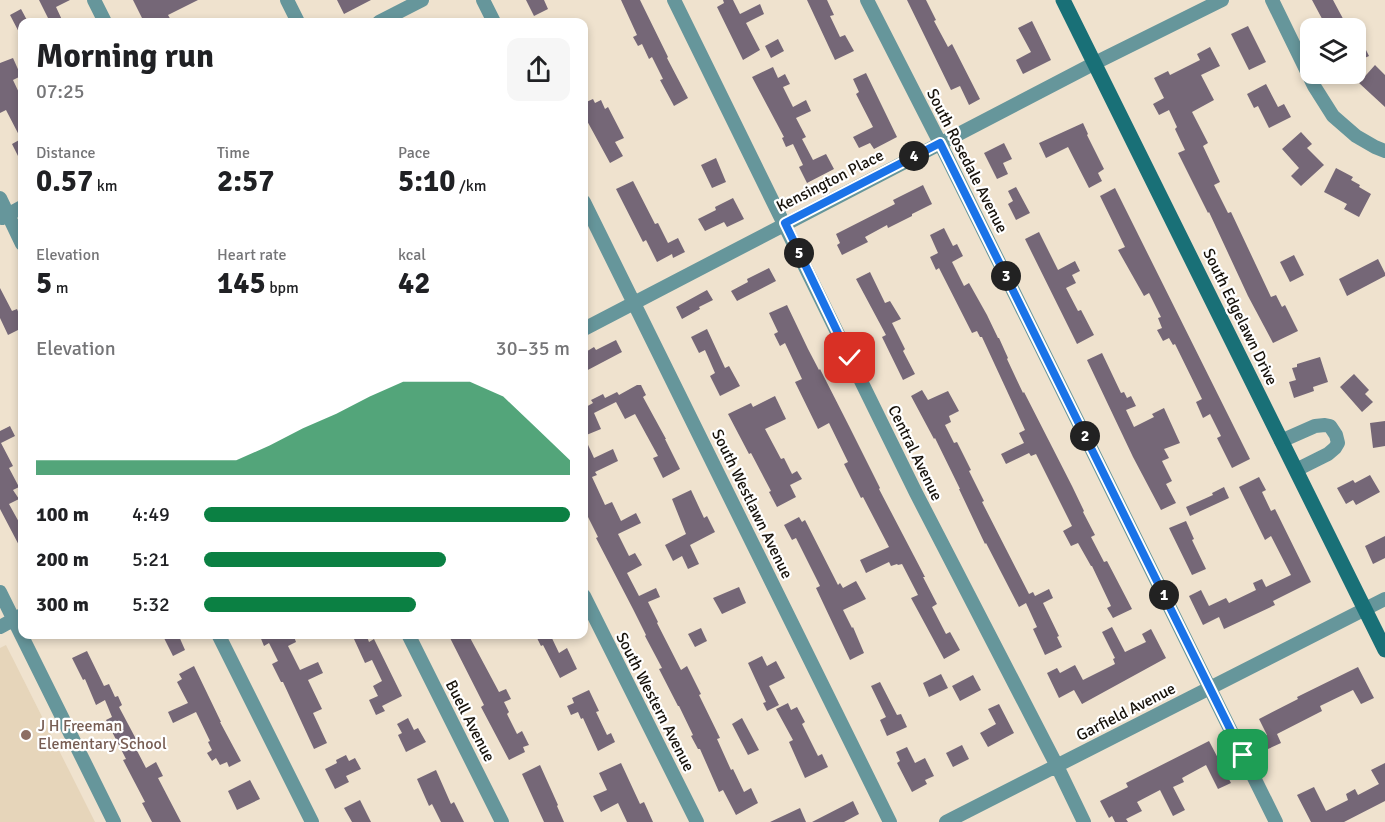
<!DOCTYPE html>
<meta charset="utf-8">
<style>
:root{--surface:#fff;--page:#f6f6f6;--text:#202124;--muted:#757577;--accent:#0b8043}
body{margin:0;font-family:Signika,sans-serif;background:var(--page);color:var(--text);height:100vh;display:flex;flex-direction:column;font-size:22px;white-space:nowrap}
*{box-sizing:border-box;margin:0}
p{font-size:20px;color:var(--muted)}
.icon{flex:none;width:33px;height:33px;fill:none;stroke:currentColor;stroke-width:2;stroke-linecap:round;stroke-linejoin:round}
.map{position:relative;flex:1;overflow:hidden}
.panel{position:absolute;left:18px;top:18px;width:570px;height:621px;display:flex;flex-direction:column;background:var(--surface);border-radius:12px;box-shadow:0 3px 9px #0003}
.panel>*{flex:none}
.tools{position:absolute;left:1300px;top:18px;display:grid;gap:12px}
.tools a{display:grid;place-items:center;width:66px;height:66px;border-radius:12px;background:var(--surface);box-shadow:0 3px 9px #0003;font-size:30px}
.pin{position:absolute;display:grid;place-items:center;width:51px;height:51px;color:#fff;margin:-26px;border-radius:12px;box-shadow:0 3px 9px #0006}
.km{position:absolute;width:30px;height:30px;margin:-15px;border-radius:50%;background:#222;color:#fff;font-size:16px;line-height:30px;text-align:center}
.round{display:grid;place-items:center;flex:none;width:63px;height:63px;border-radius:12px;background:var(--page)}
.head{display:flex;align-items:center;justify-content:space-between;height:102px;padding:0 18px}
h1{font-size:33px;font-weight:800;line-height:45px}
.stats{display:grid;grid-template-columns:repeat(3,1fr);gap:9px;height:102px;padding:6px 18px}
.stats div{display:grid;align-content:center}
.stats b{font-size:30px;font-weight:800}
.stats small{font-size:16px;font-weight:400}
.stats p{font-size:16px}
.chart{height:168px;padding:12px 18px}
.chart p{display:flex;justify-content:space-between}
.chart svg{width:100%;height:108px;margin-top:6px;fill:var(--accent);opacity:.7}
ul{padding:0 18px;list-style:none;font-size:20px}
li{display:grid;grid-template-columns:96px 72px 1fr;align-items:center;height:45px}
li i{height:15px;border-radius:8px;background:var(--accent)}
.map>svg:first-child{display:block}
.built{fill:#e6d5ba}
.building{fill:#756777}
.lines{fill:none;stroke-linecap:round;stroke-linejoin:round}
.street{stroke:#66969b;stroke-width:14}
.secondary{stroke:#197077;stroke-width:15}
.route-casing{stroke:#fff;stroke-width:12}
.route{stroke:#1a73e8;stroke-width:8}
.education-dot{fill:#8d6e63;stroke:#fff;stroke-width:2}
.labels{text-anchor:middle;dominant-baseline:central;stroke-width:4.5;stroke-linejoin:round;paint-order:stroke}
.street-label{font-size:16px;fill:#17120b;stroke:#fff}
.education-label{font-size:16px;fill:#785e54;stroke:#fff;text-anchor:start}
</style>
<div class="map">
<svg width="1385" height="822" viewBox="0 0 1385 822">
<rect width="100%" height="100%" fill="#efe2ce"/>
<path class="built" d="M 6,645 L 95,822 L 0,822 L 0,648 Z"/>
<path class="building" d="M 39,0 L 70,0 L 56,7 L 63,22 L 50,22 Z
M 133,0 L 198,0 L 168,15 L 172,22 L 144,22 Z
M 337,0 L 371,0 L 344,14 Z
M 526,0 L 544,0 L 548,9 L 534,16 Z
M 621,0 L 640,0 L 668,57 L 667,58 L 688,98 L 674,106 L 660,80 L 663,79 L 652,57 L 649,59 L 642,44 L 638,46 L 633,37 L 637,35 Z
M 723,0 L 733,0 L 740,14 L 760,4 L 764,14 L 746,23 L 760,50 L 743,60 L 717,7 L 724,3 Z
M 807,0 L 827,0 L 834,15 L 830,16 L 840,37 L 845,35 L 854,51 L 835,60 Z
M 907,0 L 926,0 L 936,20 L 934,21 L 948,47 L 952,44 L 980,99 L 969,105 L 960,86 L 951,90 Z
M 1312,0 L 1333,0 L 1348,28 L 1327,28 Z
M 21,9 L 28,22 L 22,22 L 22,38 L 10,15 Z
M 1032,21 L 1051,60 L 1023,74 L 1016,60 L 1031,52 L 1018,28 Z
M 1248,26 L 1266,62 L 1249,70 L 1231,34 Z
M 1356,30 L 1369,56 L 1356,62 Z
M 778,39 L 784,51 L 771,58 L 765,46 Z
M 1210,47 L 1220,66 L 1201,75 L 1214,100 L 1192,112 L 1208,143 L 1203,146 L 1220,182 L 1214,185 L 1228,213 L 1231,212 L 1271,297 L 1276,295 L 1282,307 L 1285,305 L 1298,331 L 1273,343 L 1248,296 L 1209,212 L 1208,213 L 1178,153 L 1185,150 L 1175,129 L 1177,127 L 1169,110 L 1159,115 L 1153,104 L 1164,98 L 1154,78 L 1168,71 L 1170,75 L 1200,60 L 1197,54 Z
M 13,58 L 21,76 L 13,80 L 22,99 L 22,164 L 12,144 L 21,139 L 6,110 L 0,113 L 0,63 Z
M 1375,65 L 1385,75 L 1385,107 L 1359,83 Z
M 773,67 L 778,78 L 785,74 L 790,84 L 783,87 L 793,107 L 806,100 L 811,111 L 796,118 L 806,137 L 802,139 L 813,160 L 826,154 L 834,169 L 807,183 L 799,167 L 803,165 L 793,144 L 786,147 L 782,138 L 784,137 L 752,77 Z
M 866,73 L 897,137 L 874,149 L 870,143 L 859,148 L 853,137 L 873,127 L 856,94 L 859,92 L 853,79 Z
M 1266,84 L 1278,107 L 1284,104 L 1291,117 L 1269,128 L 1258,106 L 1254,108 L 1247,94 Z
M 593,99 L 595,103 L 601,100 L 605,109 L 608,107 L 624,138 L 615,142 L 623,156 L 610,163 L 586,119 L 584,121 L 584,103 Z
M 1083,123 L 1088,134 L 1087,135 L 1104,169 L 1098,173 L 1102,181 L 1089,188 L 1068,147 L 1046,158 L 1039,143 Z
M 1301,132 L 1312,144 L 1307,148 L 1324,165 L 1301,186 L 1291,176 L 1299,168 L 1282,149 Z
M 1004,143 L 1012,159 L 1003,163 L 1008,174 L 997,179 L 984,153 Z
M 716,158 L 726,182 L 712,188 L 701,165 Z
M 1336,168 L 1353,177 L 1351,180 L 1360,185 L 1359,187 L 1371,194 L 1359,217 L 1344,209 L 1347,204 L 1324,192 Z
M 633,181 L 655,224 L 658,223 L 668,243 L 678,238 L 685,252 L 673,258 L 672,254 L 657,262 L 646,240 L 643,242 L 616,189 Z
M 923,185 L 932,204 L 912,214 L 912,216 L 888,228 L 887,225 L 865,237 L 868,242 L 842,255 L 837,245 L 840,243 L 836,234 L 895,204 L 893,200 Z
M 1016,187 L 1030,213 L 1016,220 L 1008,204 L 1013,201 L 1008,191 Z
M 1115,188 L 1250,459 L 1232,468 L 1217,438 L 1221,436 L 1210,414 L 1203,418 L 1196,402 L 1202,399 L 1175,344 L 1173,345 L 1169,338 L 1163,341 L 1157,330 L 1162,328 L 1158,318 L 1161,317 L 1149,293 L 1144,296 L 1118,250 L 1125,247 L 1100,196 Z
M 733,198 L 744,219 L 727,227 L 724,222 L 705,231 L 698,219 L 716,210 L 715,207 Z
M 944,228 L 953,246 L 957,244 L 963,256 L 952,262 L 964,286 L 969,283 L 987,315 L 998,338 L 999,338 L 1008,358 L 1007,359 L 1023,393 L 1024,392 L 1072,486 L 1084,511 L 1083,512 L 1095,535 L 1091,537 L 1104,562 L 1107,561 L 1132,609 L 1113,618 L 1107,608 L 1111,606 L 1092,566 L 1091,566 L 1078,543 L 1071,546 L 1063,531 L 1072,526 L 1036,454 L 1031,456 L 1029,453 L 1006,464 L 1001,454 L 1024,443 L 1019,433 L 1025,430 L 982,337 L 980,337 L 977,331 L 972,333 L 939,268 L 936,270 L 930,257 L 938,253 L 930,235 Z
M 1039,232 L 1058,270 L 1075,261 L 1080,271 L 1072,275 L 1076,283 L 1066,288 L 1078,311 L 1081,310 L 1094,335 L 1077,344 L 1025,239 Z
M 1294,255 L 1304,275 L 1290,282 L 1280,262 Z
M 1378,259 L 1385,273 L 1385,276 L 1347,296 L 1339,279 Z
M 769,268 L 776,281 L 737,301 L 731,291 L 748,282 L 747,279 Z
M 870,272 L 885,303 L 890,301 L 901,319 L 892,323 L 905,349 L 903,351 L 915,374 L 903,380 L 882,337 L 886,335 L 856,279 Z
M 0,288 L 12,311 L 17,309 L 22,321 L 22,328 L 8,335 L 0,318 Z
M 707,290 L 713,300 L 699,307 L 700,309 L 682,319 L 676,307 Z
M 787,305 L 808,349 L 819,370 L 820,369 L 849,426 L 880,488 L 879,489 L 925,577 L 923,577 L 937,604 L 932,607 L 946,634 L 950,632 L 960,650 L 944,659 L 911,598 L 918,595 L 902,564 L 898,565 L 897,564 L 891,566 L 889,562 L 866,573 L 860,560 L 889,547 L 863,497 L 861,498 L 844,464 L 848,462 L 829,423 L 818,429 L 795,382 L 802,379 L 785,343 L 780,346 L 774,334 L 778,332 L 769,313 Z
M 707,329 L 725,368 L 729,366 L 740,386 L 720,396 L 710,376 L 715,373 L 705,350 L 699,353 L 691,337 Z
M 616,340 L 622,352 L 584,372 L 584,353 L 594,347 L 596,350 Z
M 1102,353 L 1121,393 L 1124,392 L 1127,398 L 1131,396 L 1136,406 L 1126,410 L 1134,427 L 1154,417 L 1152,414 L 1164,408 L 1180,443 L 1164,449 L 1169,458 L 1162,461 L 1172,481 L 1166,484 L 1176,503 L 1161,510 L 1133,457 L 1087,360 Z
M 1320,357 L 1328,382 L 1313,387 L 1314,391 L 1294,398 L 1289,382 L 1296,380 L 1292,368 L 1297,367 L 1297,364 Z
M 1354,374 L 1369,390 L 1365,394 L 1373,402 L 1362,412 L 1340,387 Z
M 637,385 L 641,385 L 646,395 L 643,397 L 666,439 L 665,439 L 680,469 L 663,478 L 653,458 L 658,456 L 635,414 L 625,419 L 616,402 L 594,413 L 601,429 L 584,436 L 594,458 L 613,449 L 618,461 L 595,472 L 597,475 L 592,477 L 605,505 L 612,502 L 621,521 L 636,513 L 641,523 L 618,534 L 629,556 L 635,553 L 642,565 L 627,573 L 639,596 L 656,588 L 660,597 L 648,602 L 658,622 L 657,623 L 681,670 L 687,666 L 701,694 L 699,695 L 720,738 L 717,739 L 731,770 L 733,769 L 744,792 L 751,788 L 758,803 L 736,815 L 723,790 L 719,792 L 700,749 L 698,749 L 691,736 L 693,735 L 679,706 L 678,706 L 659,669 L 662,668 L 645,636 L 646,635 L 633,609 L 596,538 L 598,537 L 584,509 L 584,408 L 593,403 L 591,400 L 603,394 L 605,398 L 617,392 L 619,395 Z
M 922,390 L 928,400 L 948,391 L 959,411 L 949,416 L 951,422 L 945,425 L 954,443 L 957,442 L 971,470 L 969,471 L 984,501 L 982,502 L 1029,594 L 1033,592 L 1035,596 L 1049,589 L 1053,598 L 1043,603 L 1059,636 L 1057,637 L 1062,647 L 1045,655 L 1033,629 L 1037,627 L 1026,603 L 1019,607 L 986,543 L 985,544 L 959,489 L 960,489 L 935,438 L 934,439 L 911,396 Z
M 775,396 L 786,419 L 765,429 L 781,459 L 784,458 L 792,474 L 797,471 L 802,479 L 790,485 L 796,497 L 777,507 L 769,492 L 771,491 L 751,453 L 749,454 L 728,414 L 751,403 L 753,407 Z
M 1385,421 L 1385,446 L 1373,448 L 1370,423 Z
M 10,426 L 15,436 L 1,443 L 13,466 L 9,468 L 19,487 L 13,490 L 19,499 L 9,504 L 20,524 L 22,522 L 22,551 L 0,509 L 0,431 Z
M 1370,475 L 1380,492 L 1356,505 L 1353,500 L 1346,504 L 1337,488 L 1353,480 L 1355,483 Z
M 1259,477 L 1266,490 L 1262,492 L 1271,511 L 1275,509 L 1311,582 L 1273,601 L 1275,605 L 1224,629 L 1219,617 L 1203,625 L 1189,596 L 1201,590 L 1209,606 L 1226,598 L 1229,603 L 1256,590 L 1253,583 L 1262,579 L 1266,587 L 1291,575 L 1271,536 L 1265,540 L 1239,487 Z
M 1224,487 L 1229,498 L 1190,516 L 1186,507 L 1213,495 L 1212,493 Z
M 691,490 L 704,518 L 707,516 L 715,532 L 690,545 L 699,564 L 688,569 L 682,556 L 673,561 L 665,545 L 686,534 L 672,499 Z
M 799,517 L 802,522 L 805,520 L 838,585 L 840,583 L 843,588 L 856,581 L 866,599 L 843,610 L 852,628 L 853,627 L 864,653 L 850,660 L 816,588 L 820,586 L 796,538 L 792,540 L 784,525 Z
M 1186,521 L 1194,539 L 1192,540 L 1206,569 L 1192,575 L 1169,528 Z
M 1385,536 L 1385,558 L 1373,564 L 1365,546 Z
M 739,587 L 746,603 L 722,614 L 713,598 Z
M 1112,627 L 1125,652 L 1146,642 L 1142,634 L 1151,629 L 1166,658 L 1082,704 L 1074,690 L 1059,698 L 1047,673 L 1057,668 L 1060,673 L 1075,665 L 1083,680 L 1115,664 L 1113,659 L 1115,658 L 1102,632 Z
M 701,628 L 707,641 L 695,647 L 688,634 Z
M 162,634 L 178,634 L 185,650 L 173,656 Z
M 259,634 L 293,634 L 296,642 L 288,646 L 300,670 L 318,662 L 323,673 L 308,680 L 322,709 L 313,713 L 327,743 L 314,749 L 283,682 L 281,682 L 272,664 L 278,661 L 269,643 L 264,646 Z
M 366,634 L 369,642 L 374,639 L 402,696 L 382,706 L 385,711 L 376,715 L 369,700 L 378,696 L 373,686 L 382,681 L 372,660 L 365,663 L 354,639 Z
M 448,634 L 468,634 L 499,692 L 506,689 L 511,699 L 504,702 L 509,712 L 507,714 L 517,734 L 522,731 L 529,745 L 523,747 L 525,752 L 509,760 L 481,707 L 484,705 Z
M 535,634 L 550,634 L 559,653 L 567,648 L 577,669 L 560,678 L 543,645 L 541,646 Z
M 87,651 L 104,686 L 109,684 L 115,697 L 118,696 L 122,705 L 119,707 L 136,739 L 132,741 L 146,768 L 156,762 L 163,776 L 158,778 L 181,822 L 152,822 L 142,803 L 145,802 L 123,760 L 126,759 L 106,720 L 112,717 L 105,700 L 96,705 L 85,679 L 83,680 L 72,658 Z
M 762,656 L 767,666 L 776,661 L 785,678 L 769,686 L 779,705 L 767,711 L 763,703 L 766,702 L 748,663 Z
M 194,666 L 221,722 L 220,722 L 241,761 L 229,767 L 227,762 L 220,765 L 216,758 L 212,761 L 207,753 L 212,750 L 208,742 L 210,741 L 196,712 L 173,723 L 168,712 L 188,703 L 177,682 L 182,679 L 179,674 Z
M 1358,667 L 1374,698 L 1361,704 L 1353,690 L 1320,706 L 1322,711 L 1277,734 L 1281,743 L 1268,749 L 1262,737 L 1267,735 L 1259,719 L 1298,699 L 1297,697 Z
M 941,674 L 948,688 L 929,697 L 923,683 Z
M 973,675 L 981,690 L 960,701 L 952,686 Z
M 880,682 L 897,715 L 901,714 L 907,727 L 887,736 L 880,720 L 886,717 L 871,686 Z
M 589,690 L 599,711 L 596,712 L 607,735 L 611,733 L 615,742 L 598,751 L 583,718 L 581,719 L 578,712 L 571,715 L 567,706 L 574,703 L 572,698 Z
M 788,703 L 791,710 L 797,707 L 805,722 L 802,724 L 818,756 L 822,754 L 828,767 L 805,778 L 789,742 L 793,740 L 776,709 Z
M 999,704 L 1014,733 L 988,747 L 980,733 L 996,724 L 988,709 Z
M 408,718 L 414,730 L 418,728 L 426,742 L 406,752 L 398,735 L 402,733 L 397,724 Z
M 742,718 L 759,750 L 748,755 L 732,724 Z
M 1209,741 L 1231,783 L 1218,789 L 1206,765 L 1182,778 L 1184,782 L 1173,787 L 1185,810 L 1173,816 L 1160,790 L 1137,802 L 1142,811 L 1126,819 L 1128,822 L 1115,822 L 1112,816 L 1109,818 L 1100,801 L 1128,787 L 1126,783 Z
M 962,745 L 969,759 L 953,767 L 946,753 Z
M 907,747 L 915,763 L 925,758 L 934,776 L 925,780 L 927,784 L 912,792 L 897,763 L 900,761 L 896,752 Z
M 346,755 L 349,761 L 355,758 L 361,769 L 346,776 L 349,782 L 335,789 L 325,769 L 337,763 L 336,760 Z
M 621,763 L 640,804 L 644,802 L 653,822 L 627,822 L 618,803 L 601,812 L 593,796 L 607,790 L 599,773 Z
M 1385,763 L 1385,801 L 1344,822 L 1311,822 L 1297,795 L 1314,787 L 1326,811 L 1348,800 L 1346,794 L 1355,789 L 1358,795 L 1379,784 L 1371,770 Z
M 540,765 L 558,805 L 557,806 L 564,822 L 544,822 L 522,774 Z
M 436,770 L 451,804 L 454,802 L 464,822 L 441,822 L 432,804 L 429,806 L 417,779 Z
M 250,780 L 260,799 L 237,810 L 228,791 Z
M 360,800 L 371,822 L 352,822 L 344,808 Z
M 853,801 L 859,814 L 844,822 L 812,822 Z
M 800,808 L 806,822 L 770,822 Z"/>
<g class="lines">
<path class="street" d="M 94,0 L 105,22
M 287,0 L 298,22
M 483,0 L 494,22
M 674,0 L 916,493 L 1057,766 L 1084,822
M 867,0 L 940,143 L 1276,822
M 1272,0 L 1314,86 L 1333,116 L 1356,136 L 1375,147 L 1385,151
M 379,22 L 422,0
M 0,198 L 22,244
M 584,202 L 890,822
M 2,218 L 22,207
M 584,329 L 1095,63 L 1222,0
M 1281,441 L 1315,426 L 1325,425 L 1330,426 L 1336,435 L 1338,443 L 1335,448 L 1328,454 L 1296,470
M 0,592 L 114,822
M 584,596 L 697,822
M 0,627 L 22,615
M 218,634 L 312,822
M 408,634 L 502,822
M 946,822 L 1385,599"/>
<path class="secondary" d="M 1063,0 L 1385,650"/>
</g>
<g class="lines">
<g class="route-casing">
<path id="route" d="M 850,358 L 785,223 L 940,143 L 1243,755"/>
</g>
<use href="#route" class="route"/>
</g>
<circle class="education-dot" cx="26" cy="735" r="6"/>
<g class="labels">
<g class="street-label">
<text transform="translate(967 161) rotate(63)">South Rosedale Avenue</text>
<text transform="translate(830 181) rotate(-27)">Kensington Place</text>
<text transform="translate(1240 317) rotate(64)">South Edgelawn Drive</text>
<text transform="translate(915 453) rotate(64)">Central Avenue</text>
<text transform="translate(752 504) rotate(64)">South Westlawn Avenue</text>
<text transform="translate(655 702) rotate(63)">South Western Avenue</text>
<text transform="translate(1126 712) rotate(-27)">Garfield Avenue</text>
<text transform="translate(470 721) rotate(63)">Buell Avenue</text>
</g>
<g class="education-label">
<text x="38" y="726">J H Freeman<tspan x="38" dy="18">Elementary School</tspan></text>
</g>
</g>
</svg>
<div class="tools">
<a><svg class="icon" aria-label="layers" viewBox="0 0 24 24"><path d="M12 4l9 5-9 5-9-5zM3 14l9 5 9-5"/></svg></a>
</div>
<div class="pin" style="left:1243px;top:755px;background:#1e9e55"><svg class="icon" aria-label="arrive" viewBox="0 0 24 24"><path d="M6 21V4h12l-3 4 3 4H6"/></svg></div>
<div class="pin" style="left:850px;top:358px;background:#d93025"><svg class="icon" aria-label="check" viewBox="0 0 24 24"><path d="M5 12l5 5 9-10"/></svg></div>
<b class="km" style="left:1164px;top:595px">1</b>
<b class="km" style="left:1085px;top:436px">2</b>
<b class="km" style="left:1006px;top:276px">3</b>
<b class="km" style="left:914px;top:156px">4</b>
<b class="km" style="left:799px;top:253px">5</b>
<section class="panel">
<div class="head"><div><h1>Morning run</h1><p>07:25</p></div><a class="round"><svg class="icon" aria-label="share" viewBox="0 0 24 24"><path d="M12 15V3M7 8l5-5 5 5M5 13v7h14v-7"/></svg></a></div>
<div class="stats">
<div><p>Distance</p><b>0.57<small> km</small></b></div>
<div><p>Time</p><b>2:57</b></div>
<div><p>Pace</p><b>5:10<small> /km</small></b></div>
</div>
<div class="stats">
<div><p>Elevation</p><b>5<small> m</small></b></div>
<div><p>Heart rate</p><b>145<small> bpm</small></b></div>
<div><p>kcal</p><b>42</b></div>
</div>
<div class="chart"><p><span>Elevation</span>30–35 m</p>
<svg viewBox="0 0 160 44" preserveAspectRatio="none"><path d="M0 44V38L10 38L20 38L30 38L40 38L50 38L60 38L70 32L80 25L90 19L100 12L110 6L120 6L130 6L140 12L150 25L160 38V44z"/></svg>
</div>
<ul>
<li><b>100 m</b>4:49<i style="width:100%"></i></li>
<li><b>200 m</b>5:21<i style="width:66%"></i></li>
<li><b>300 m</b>5:32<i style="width:58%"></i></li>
</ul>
</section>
</div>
